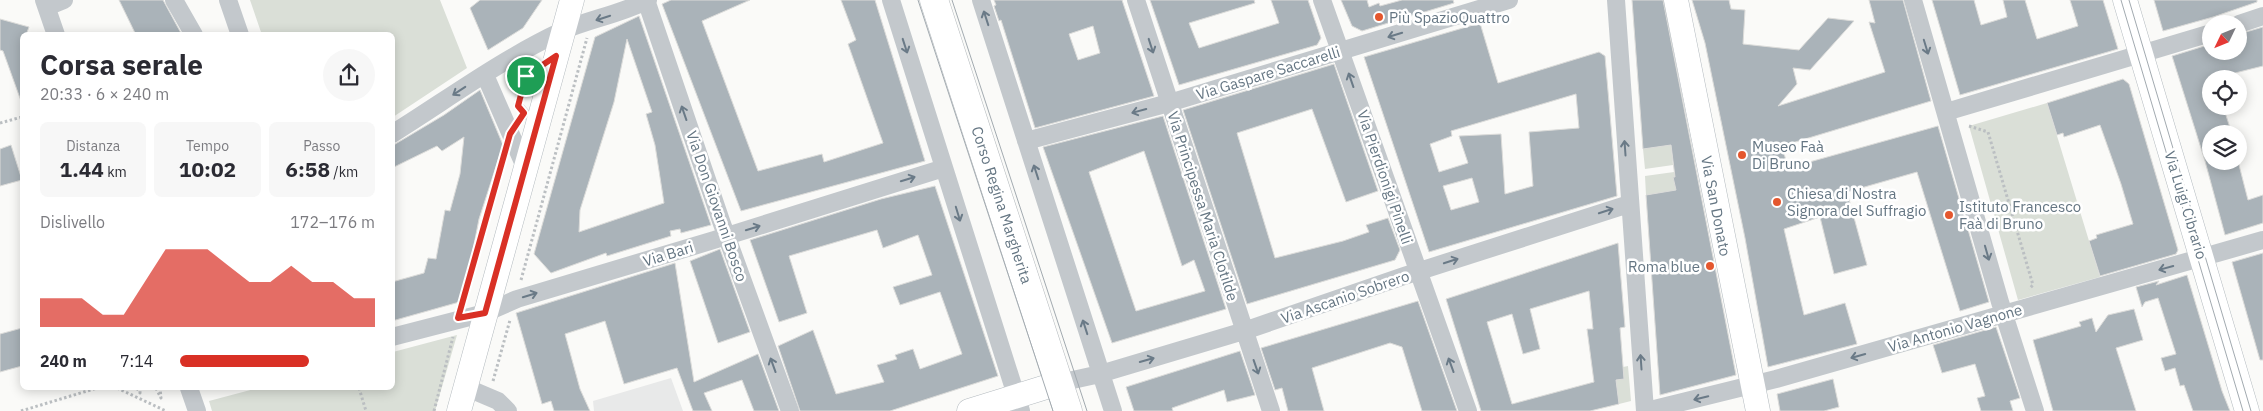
<!DOCTYPE html>
<html lang="it">
<meta charset="utf-8">
<style>
:root{--surface:#fff;--page:#f7f7f7;--text:#2b2b33;--muted:#7c7c81;--accent:#d93025}
body{margin:0;font-family:"IBM Plex Sans",sans-serif;background:var(--page);color:var(--text);height:100vh;display:flex;flex-direction:column;font-size:19px;white-space:nowrap}
*{box-sizing:border-box;margin:0}
p{font-size:16px;color:var(--muted)}
.icon{flex:none;width:28px;height:28px;fill:none;stroke:currentColor;stroke-width:2;stroke-linecap:round;stroke-linejoin:round}
.map{position:relative;flex:1;overflow:hidden}
.sheet{position:absolute;left:20px;top:32px;width:375px;height:358px;display:flex;flex-direction:column;background:var(--surface);border-radius:8px;box-shadow:0 2px 12px #0003}
.sheet>*{flex:none}
.needle{width:32px;rotate:227deg}
.buttons{position:absolute;left:2202px;top:15px;display:grid;gap:10px}
.buttons a{display:grid;place-items:center;width:45px;height:45px;border-radius:50%;background:var(--surface);box-shadow:0 2px 12px #0003;font-size:25px}
.pin{position:absolute;display:grid;place-items:center;width:42px;height:42px;color:#fff;margin:-21px;border:2px solid #fff;border-radius:50%;box-shadow:0 1px 5px #0007}
.round{display:grid;place-items:center;flex:none;width:52px;height:52px;border-radius:26px;background:var(--page)}
.headline{display:flex;align-items:center;justify-content:space-between;height:85px;padding:0 20px}
h1{font-size:28px;font-weight:700;line-height:38px}
.figures{display:grid;grid-template-columns:repeat(3,1fr);gap:8px;height:85px;padding:5px 20px}
.figures div{display:grid;align-content:center;border-radius:8px;background:var(--page);text-align:center}
.figures b{font-size:21px;font-weight:700}
.figures small{font-size:14px;font-weight:400}
.figures p{font-size:14px}
.chart{height:140px;padding:10px 20px}
.chart p{display:flex;justify-content:space-between}
.chart svg{width:100%;height:90px;margin-top:5px;fill:var(--accent);opacity:.7}
ul{padding:0 20px;list-style:none;font-size:16px}
li{display:grid;grid-template-columns:80px 60px 1fr;align-items:center;height:38px}
li i{height:12px;border-radius:6px;background:var(--accent)}
.map>svg:first-child{display:block}
.built{fill:#e8e9e9}
.green{fill:#dadfd7}
.building{fill:#aab3b9;stroke:#dcdcda;fill-rule:evenodd}
.lines{fill:none;stroke-linecap:round;stroke-linejoin:round}
.secondary-casing{stroke:#b3babf;stroke-width:25}
.primary-casing{stroke:#b5babe;stroke-width:29}
.path{stroke:#bbbfc2;stroke-width:3;stroke-dasharray:2.5 2.5;stroke-linecap:butt}
.lane{stroke:#c3c8cc;stroke-width:9}
.street{stroke:#c3c8cc;stroke-width:18}
.secondary{stroke:#fff;stroke-width:24}
.primary{stroke:#fff;stroke-width:28}
.tram{stroke:#a2aab0;stroke-width:1}
.oneway{stroke:#6a7a87}
.route-casing{stroke:#fff;stroke-width:10}
.route{stroke:#d93025;stroke-width:6}
.poi-dot{fill:#e4572e;stroke:#fff;stroke-width:2}
.labels{text-anchor:middle;dominant-baseline:central;stroke-width:5;stroke-linejoin:round;paint-order:stroke}
.poi-label{font-size:15px;fill:#657683;stroke:#fff;text-anchor:start}
.street-label{font-size:15px;fill:#657683;stroke:#fff}
</style>
<div class="map">
<svg width="2263" height="411" viewBox="0 0 2263 411">
<rect width="100%" height="100%" fill="#fafaf8"/>
<path class="built" d="M 671,378 L 683,411 L 594,411 L 593,401 Z"/>
<path class="green" d="M 250,0 L 440,0 L 467,68 L 393,117 L 392,35 L 262,35 Z
M 2047,103 L 2100,277 L 2018,300 L 1969,126 Z
M 1671,145 L 1673,165 L 1645,169 L 1643,149 Z
M 1674,172 L 1675,177 L 1673,178 L 1678,190 L 1646,195 L 1645,176 Z
M 457,335 L 435,411 L 212,411 L 209,401 L 258,388 L 392,388 L 393,352 Z
M 1628,366 L 1631,401 L 1619,404 L 1616,380 L 1624,379 L 1623,367 Z"/>
<path class="building" d="M 119,0 L 163,0 L 182,35 L 136,35 Z
M 480,0 L 542,0 L 523,28 L 488,50 L 470,8 Z
M 671,0 L 750,0 L 702,21 L 758,171 L 822,154 L 824,162 L 883,143 L 848,44 L 856,40 L 841,0 L 875,0 L 925,161 L 741,211 L 662,4 Z
M 994,0 L 1122,0 L 1154,96 L 1035,128 L 1001,20 L 999,21 L 994,6 L 996,5 ZM 1093,26 L 1100,53 L 1078,60 L 1069,34 Z
M 1150,0 L 1254,0 L 1255,3 L 1189,23 L 1199,48 L 1279,23 L 1271,0 L 1308,0 L 1321,38 L 1317,45 L 1179,85 Z
M 1341,0 L 1367,0 L 1369,7 L 1379,3 L 1380,6 L 1402,0 L 1453,0 L 1454,3 L 1362,31 L 1352,26 Z
M 1632,0 L 1663,0 L 1736,375 L 1660,395 L 1646,195 L 1676,190 L 1673,177 L 1675,177 L 1671,145 L 1643,149 Z
M 1692,0 L 1729,0 L 1731,9 L 1745,10 L 1743,44 L 1799,50 L 1828,18 L 1854,21 L 1810,70 L 1793,68 L 1797,84 L 1778,106 L 1885,72 L 1869,22 L 1875,23 L 1869,0 L 1903,0 L 1931,101 L 1782,146 L 1788,168 L 1938,126 L 1989,302 L 1960,311 L 1917,172 L 1847,192 L 1867,265 L 1834,274 L 1820,217 L 1784,229 L 1804,315 L 1845,303 L 1857,344 L 1768,367 L 1745,238 L 1705,43 Z
M 1932,0 L 1974,0 L 1981,25 L 2007,17 L 2003,0 L 2025,0 L 2037,39 L 2078,26 L 2070,0 L 2103,0 L 2118,49 L 1960,95 Z
M 2154,0 L 2257,0 L 2257,2 L 2213,17 L 2163,31 Z
M 639,16 L 711,225 L 681,233 L 680,229 L 670,231 L 671,236 L 607,256 L 606,253 L 551,273 L 534,254 L 595,37 ZM 627,39 L 652,112 L 646,114 L 655,145 L 664,203 L 579,232 L 580,210 L 614,102 Z
M 0,19 L 29,27 L 26,35 L 22,35 L 22,100 L 21,101 L 3,51 L 0,50 Z
M 1480,23 L 1498,83 L 1599,52 L 1605,56 L 1617,196 L 1429,252 L 1364,57 ZM 1576,94 L 1579,128 L 1529,132 L 1533,186 L 1505,194 L 1501,134 L 1459,136 L 1468,163 L 1439,172 L 1430,144 L 1452,136 L 1451,131 ZM 1472,178 L 1479,202 L 1451,210 L 1443,186 Z
M 2263,27 L 2263,66 L 2211,79 L 2211,106 L 2223,106 L 2232,134 L 2211,134 L 2211,161 L 2238,161 L 2248,200 L 2263,195 L 2263,223 L 2225,235 L 2205,161 L 2172,56 L 2211,44 L 2211,51 L 2239,51 L 2239,34 Z
M 1334,64 L 1378,191 L 1346,202 L 1312,109 L 1237,133 L 1275,258 L 1343,241 L 1369,232 L 1366,225 L 1388,218 L 1400,250 L 1395,260 L 1247,304 L 1183,110 Z
M 2123,79 L 2129,84 L 2178,250 L 2176,254 L 2100,276 L 2089,241 L 2097,238 L 2096,235 L 2133,224 L 2121,184 L 2100,125 L 2064,137 L 2063,133 L 2057,135 L 2047,103 Z
M 480,90 L 503,145 L 479,219 L 463,301 L 392,321 L 392,282 L 424,273 L 428,258 L 436,259 L 445,210 L 450,211 L 460,174 L 464,137 L 442,151 L 437,146 L 392,168 L 392,146 L 444,115 Z
M 1163,116 L 1226,309 L 1112,343 L 1043,147 ZM 1144,151 L 1182,266 L 1194,260 L 1205,291 L 1136,311 L 1089,172 Z
M 11,145 L 22,180 L 0,186 L 0,149 Z
M 935,186 L 998,376 L 890,411 L 800,411 L 778,346 L 813,330 L 836,394 L 884,382 L 877,365 L 897,359 L 895,355 L 913,349 L 920,369 L 962,354 L 940,292 L 900,305 L 893,287 L 932,275 L 918,235 L 883,248 L 877,230 L 789,256 L 807,313 L 779,322 L 750,240 L 881,199 Z
M 1618,243 L 1625,327 L 1620,328 L 1624,379 L 1616,380 L 1619,404 L 1590,411 L 1481,411 L 1446,299 ZM 1589,291 L 1593,329 L 1587,329 L 1594,382 L 1512,404 L 1487,322 L 1512,314 L 1523,354 L 1540,349 L 1530,309 Z
M 720,249 L 750,332 L 718,343 L 690,261 Z
M 2263,253 L 2263,360 L 2260,360 L 2232,262 Z
M 675,263 L 694,382 L 758,354 L 779,411 L 754,411 L 742,380 L 704,393 L 712,411 L 693,411 L 677,368 L 624,384 L 605,321 L 565,334 L 580,389 L 590,411 L 554,411 L 551,401 L 542,404 L 516,313 Z
M 2187,275 L 2222,391 L 2230,411 L 2193,411 L 2184,385 L 2180,386 L 2175,368 L 2165,371 L 2161,358 L 2176,354 L 2158,298 L 2145,302 L 2142,307 L 2136,287 L 2159,281 L 2156,285 Z
M 1418,301 L 1457,411 L 1422,411 L 1402,347 L 1390,343 L 1312,368 L 1324,411 L 1288,411 L 1282,388 L 1275,390 L 1261,348 Z
M 2134,309 L 2143,340 L 2116,348 L 2136,411 L 2053,411 L 2033,340 L 2081,326 L 2079,322 L 2092,318 L 2096,332 L 2108,315 Z
M 1996,327 L 2020,398 L 2010,401 L 2013,411 L 1981,411 L 1977,398 L 1985,396 L 1975,364 L 1942,373 L 1933,345 Z
M 22,328 L 22,366 L 0,372 L 0,334 Z
M 1240,351 L 1255,395 L 1227,402 L 1224,390 L 1172,408 L 1173,411 L 1134,411 L 1126,387 Z
M 1833,379 L 1839,407 L 1824,411 L 1780,411 L 1777,394 Z"/>
<g class="lines">
<g class="secondary-casing">
<path id="secondary" d="M 1676,0 L 1758,411
M 2125,0 L 2247,411
M 459,411 L 572,0
M 969,411 L 1059,383"/>
</g>
<g class="primary-casing">
<path id="primary" d="M 934,0 L 1068,411"/>
</g>
<path class="path" d="M 0,123 L 22,117
M 1969,126 L 1988,132 L 2033,285 L 2029,289
M 1994,212 L 2011,208
M 521,280 L 587,38
M 463,302 L 503,159
M 493,381 L 510,320
M 117,388 L 166,411
M 137,388 L 140,393 L 140,388
M 156,388 L 161,398 L 160,388
M 359,388 L 366,411
M 21,411 L 97,388
M 434,411 L 453,337"/>
<path class="lane" d="M 536,125 L 518,105 L 526,76 L 549,61"/>
<path class="street" d="M 44,0 L 56,35
M 174,0 L 194,35
M 228,0 L 240,35
M 646,0 L 721,221 L 790,411
M 891,0 L 1021,411
M 981,0 L 1113,411
M 1136,0 L 1271,411
M 1322,0 L 1468,411
M 1616,0 L 1645,411
M 1913,0 L 2000,302 L 2035,411
M 47,7 L 64,0
M 2239,24 L 2263,16
M 485,75 L 525,167
M 1946,112 L 2211,33
M 392,134 C 448,99 502,59 562,31 C 590,19 621,14 648,0
M 1026,141 L 1169,103 L 1509,0
M 392,337 L 485,313 L 517,299 L 714,240 L 944,168
M 1059,383 L 1100,374 L 1244,331 L 1404,276 L 1629,204
M 465,387 L 498,401 L 508,411
M 189,388 L 197,411
M 1646,411 L 1776,379 L 2263,240"/>
<use href="#secondary" class="secondary"/>
<use href="#primary" class="primary"/>
<path class="tram" d="M 918,0 L 1053,411
M 952,0 L 1087,411
M 2121,0 L 2243,411
M 2129,0 L 2251,411"/>
</g>
<defs><path id="oneway-shaft" d="M-6 0H5M1.5-3L5.5 0L1.5 3" fill="none" stroke-width="1.6" stroke-linecap="round" stroke-linejoin="round" transform="scale(1.25)"/></defs>
<g class="oneway">
<use href="#oneway-shaft" transform="translate(603 18) rotate(162)"/>
<use href="#oneway-shaft" transform="translate(986 18) rotate(-108)"/>
<use href="#oneway-shaft" transform="translate(1395 35) rotate(163)"/>
<use href="#oneway-shaft" transform="translate(905 46) rotate(72)"/>
<use href="#oneway-shaft" transform="translate(1151 46) rotate(72)"/>
<use href="#oneway-shaft" transform="translate(1926 47) rotate(73)"/>
<use href="#oneway-shaft" transform="translate(1351 80) rotate(-109)"/>
<use href="#oneway-shaft" transform="translate(459 91) rotate(147)"/>
<use href="#oneway-shaft" transform="translate(1139 111) rotate(165)"/>
<use href="#oneway-shaft" transform="translate(684 113) rotate(-109)"/>
<use href="#oneway-shaft" transform="translate(1625 148) rotate(-94)"/>
<use href="#oneway-shaft" transform="translate(1036 172) rotate(-108)"/>
<use href="#oneway-shaft" transform="translate(908 179) rotate(-17)"/>
<use href="#oneway-shaft" transform="translate(1606 211) rotate(-18)"/>
<use href="#oneway-shaft" transform="translate(958 214) rotate(73)"/>
<use href="#oneway-shaft" transform="translate(753 228) rotate(-17)"/>
<use href="#oneway-shaft" transform="translate(1987 253) rotate(74)"/>
<use href="#oneway-shaft" transform="translate(1451 261) rotate(-18)"/>
<use href="#oneway-shaft" transform="translate(2166 268) rotate(165)"/>
<use href="#oneway-shaft" transform="translate(530 295) rotate(-17)"/>
<use href="#oneway-shaft" transform="translate(1085 327) rotate(-108)"/>
<use href="#oneway-shaft" transform="translate(1858 356) rotate(164)"/>
<use href="#oneway-shaft" transform="translate(1147 360) rotate(-16)"/>
<use href="#oneway-shaft" transform="translate(1641 362) rotate(-94)"/>
<use href="#oneway-shaft" transform="translate(773 365) rotate(-110)"/>
<use href="#oneway-shaft" transform="translate(1451 365) rotate(-110)"/>
<use href="#oneway-shaft" transform="translate(1256 367) rotate(71)"/>
<use href="#oneway-shaft" transform="translate(1701 398) rotate(166)"/>
</g>
<g class="lines">
<g class="route-casing">
<path id="route" d="M 556,56 L 485,313 L 458,318 L 510,134 L 524,113 L 518,106 L 526,76 Z"/>
</g>
<use href="#route" class="route"/>
</g>
<g class="poi-dot">
<circle cx="1379" cy="17" r="5"/>
<circle cx="1742" cy="155" r="5"/>
<circle cx="1777" cy="202" r="5"/>
<circle cx="1949" cy="215" r="5"/>
<circle cx="1710" cy="266" r="5"/>
</g>
<g class="labels">
<g class="poi-label">
<text x="1389" y="17">Più SpazioQuattro</text>
<text x="1752" y="146">Museo Faà<tspan x="1752" dy="17">Di Bruno</tspan></text>
<text x="1787" y="193">Chiesa di Nostra<tspan x="1787" dy="17">Signora del Suffragio</tspan></text>
<text x="1959" y="206">Istituto Francesco<tspan x="1959" dy="17">Faà di Bruno</tspan></text>
<text x="1700" y="266" text-anchor="end">Roma blue</text>
</g>
<g class="street-label">
<text transform="translate(1268 73) rotate(-17)">Via Gaspare Saccarelli</text>
<text transform="translate(1385 177) rotate(71)">Via Pierdionigi Pinelli</text>
<text transform="translate(1002 205) rotate(72)">Corso Regina Margherita</text>
<text transform="translate(2186 205) rotate(73)">Via Luigi Cibrario</text>
<text transform="translate(717 206) rotate(71)">Via Don Giovanni Bosco</text>
<text transform="translate(1203 206) rotate(72)">Via Principessa Maria Clotilde</text>
<text transform="translate(1716 206) rotate(79)">Via San Donato</text>
<text transform="translate(668 254) rotate(-17)">Via Bari</text>
<text transform="translate(1345 297) rotate(-19)">Via Ascanio Sobrero</text>
<text transform="translate(1955 328) rotate(-16)">Via Antonio Vagnone</text>
</g>
</g>
</svg>
<div class="buttons">
<a><svg class="needle" viewBox="-14 -14 28 28"><path d="M0-13l5 13h-10z" fill="#e53935"/><path d="M0 13l5-13h-10z" fill="#7c7c81"/></svg></a>
<a><svg class="icon" aria-label="locate" viewBox="0 0 24 24"><circle cx="12" cy="12" r="6"/><path d="M12 2v4M12 18v4M2 12h4M18 12h4"/></svg></a>
<a><svg class="icon" aria-label="layers" viewBox="0 0 24 24"><path d="M12 4l9 5-9 5-9-5zM3 14l9 5 9-5"/></svg></a>
</div>
<div class="pin" style="left:526px;top:76px;background:#1e9e55"><svg class="icon" aria-label="arrive" viewBox="0 0 24 24"><path d="M6 21V4h12l-3 4 3 4H6"/></svg></div>
<section class="sheet">
<div class="headline"><div><h1>Corsa serale</h1><p>20:33 · 6 × 240 m</p></div><a class="round"><svg class="icon" aria-label="share" viewBox="0 0 24 24"><path d="M12 15V3M7 8l5-5 5 5M5 13v7h14v-7"/></svg></a></div>
<div class="figures">
<div><p>Distanza</p><b>1.44<small> km</small></b></div>
<div><p>Tempo</p><b>10:02</b></div>
<div><p>Passo</p><b>6:58<small> /km</small></b></div>
</div>
<div class="chart"><p><span>Dislivello</span>172–176 m</p>
<svg viewBox="0 0 160 44" preserveAspectRatio="none"><path d="M0 44V30L10 30L20 30L30 38L40 38L50 22L60 6L70 6L80 6L90 14L100 22L110 22L120 14L130 22L140 22L150 30L160 30V44z"/></svg>
</div>
<ul>
<li><b>240 m</b>7:14<i style="width:66%"></i></li>
</ul>
</section>
</div>
